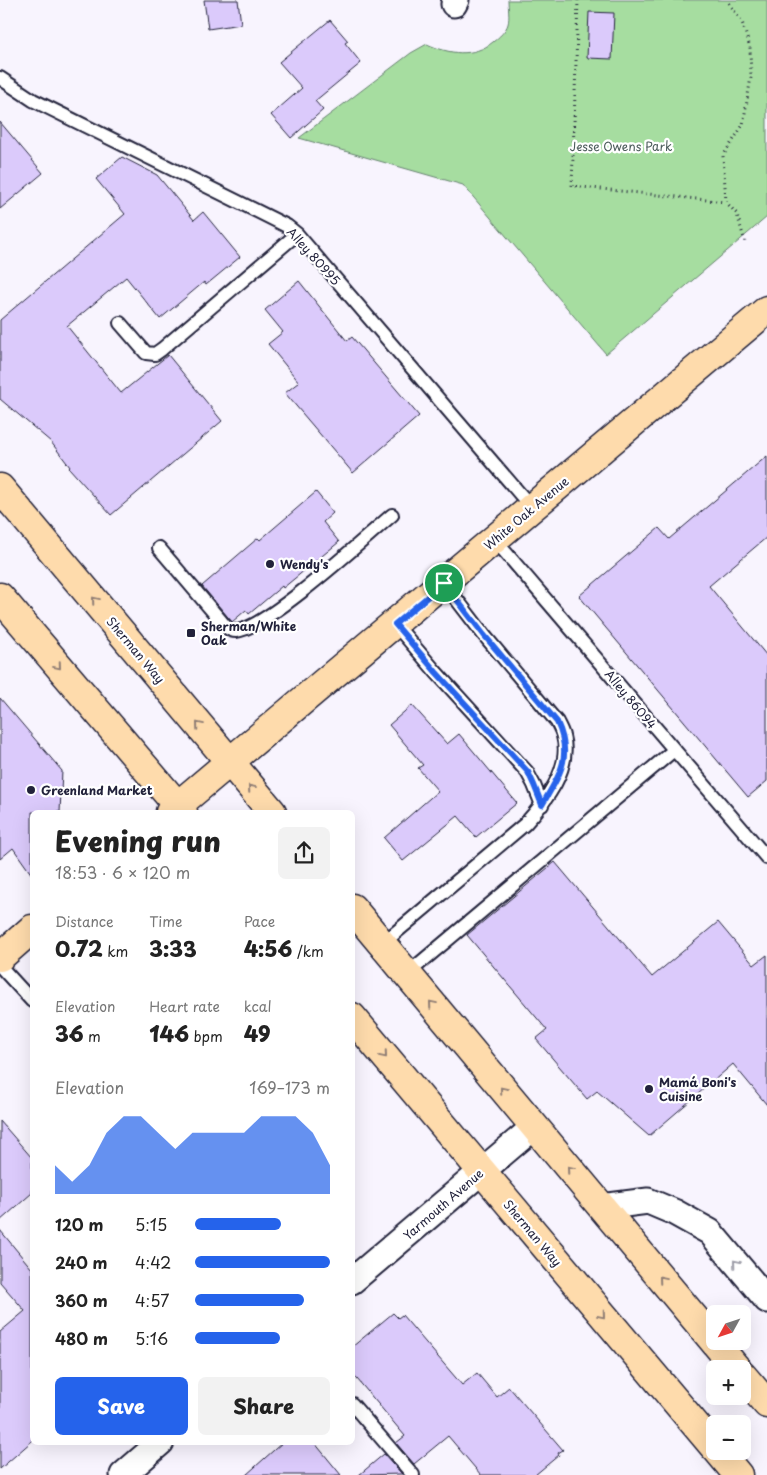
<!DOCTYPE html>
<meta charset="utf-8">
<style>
:root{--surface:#fff;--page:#f2f2f2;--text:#222;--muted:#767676;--accent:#2563eb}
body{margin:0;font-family:"Playpen Sans",sans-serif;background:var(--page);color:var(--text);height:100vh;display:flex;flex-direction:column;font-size:19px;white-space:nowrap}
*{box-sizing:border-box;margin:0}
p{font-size:16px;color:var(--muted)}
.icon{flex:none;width:28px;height:28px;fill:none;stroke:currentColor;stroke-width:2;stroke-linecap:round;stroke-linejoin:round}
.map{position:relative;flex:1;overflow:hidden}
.drawer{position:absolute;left:30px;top:810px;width:325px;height:635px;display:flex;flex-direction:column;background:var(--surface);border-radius:8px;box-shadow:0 5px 20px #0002}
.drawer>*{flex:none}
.needle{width:32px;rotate:230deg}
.tools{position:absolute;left:706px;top:1305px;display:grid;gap:10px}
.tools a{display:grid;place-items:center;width:45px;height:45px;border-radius:8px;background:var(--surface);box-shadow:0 5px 20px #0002;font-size:25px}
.pin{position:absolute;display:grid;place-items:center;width:42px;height:42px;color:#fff;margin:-21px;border:2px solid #fff;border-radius:50%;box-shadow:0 1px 5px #0007}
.round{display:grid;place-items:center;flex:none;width:52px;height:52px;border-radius:8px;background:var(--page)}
.summary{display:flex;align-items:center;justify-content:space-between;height:85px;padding:0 25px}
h1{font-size:28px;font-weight:800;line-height:38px}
.figures{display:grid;grid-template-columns:repeat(3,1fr);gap:8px;height:85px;padding:5px 25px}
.figures div{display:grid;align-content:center}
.figures b{font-size:21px;font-weight:800}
.figures small{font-size:14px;font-weight:400}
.figures p{font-size:14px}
.chart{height:140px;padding:10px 25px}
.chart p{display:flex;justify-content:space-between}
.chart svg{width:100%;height:90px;margin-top:5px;fill:var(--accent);opacity:.7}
.button{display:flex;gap:10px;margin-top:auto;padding:10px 25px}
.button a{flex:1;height:58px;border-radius:8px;background:var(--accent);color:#fff;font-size:20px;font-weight:800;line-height:58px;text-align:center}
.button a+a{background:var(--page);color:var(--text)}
ul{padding:0 25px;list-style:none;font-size:16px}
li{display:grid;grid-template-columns:80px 60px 1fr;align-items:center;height:38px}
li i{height:12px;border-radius:6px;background:var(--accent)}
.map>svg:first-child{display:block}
.green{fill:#a6dda0;stroke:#64806e}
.building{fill:#dbcafb;stroke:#22223b}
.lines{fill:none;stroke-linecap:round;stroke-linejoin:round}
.lane-casing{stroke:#22223b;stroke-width:16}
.street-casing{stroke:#22223b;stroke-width:29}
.primary-casing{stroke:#22223b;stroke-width:31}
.path{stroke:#22223b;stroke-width:3;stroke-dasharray:1 4;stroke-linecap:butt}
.lane{stroke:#fff;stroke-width:12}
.street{stroke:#fff;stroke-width:25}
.primary{stroke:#fedbac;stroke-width:28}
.oneway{stroke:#907e74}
.oneway2{stroke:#9c9ca7}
.route-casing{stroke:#fff;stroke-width:10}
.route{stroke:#2563eb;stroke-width:6}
.poi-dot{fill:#22223b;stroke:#fff;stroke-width:2}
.labels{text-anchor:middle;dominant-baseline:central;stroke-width:4.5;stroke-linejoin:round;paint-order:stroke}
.park-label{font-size:12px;fill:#4a5a59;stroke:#fff}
.street-label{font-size:12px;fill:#22223b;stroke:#fff}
.poi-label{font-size:12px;font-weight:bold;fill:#22223b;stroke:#fff;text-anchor:start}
</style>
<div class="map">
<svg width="767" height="1475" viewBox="0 0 767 1475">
<rect width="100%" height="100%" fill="#f8f4fe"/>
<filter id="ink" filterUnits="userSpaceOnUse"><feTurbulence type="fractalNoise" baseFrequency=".02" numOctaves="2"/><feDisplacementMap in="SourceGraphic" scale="10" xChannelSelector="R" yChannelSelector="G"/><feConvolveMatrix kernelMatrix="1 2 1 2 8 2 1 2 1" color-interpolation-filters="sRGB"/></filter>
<g filter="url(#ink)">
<path class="green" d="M 508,0 L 767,0 L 767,217 L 606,354 L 463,185 L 299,138 L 411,53 L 427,44 C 449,54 473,58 493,42 C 499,37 506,31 508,24 C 510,17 508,7 508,0 Z"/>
<path class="building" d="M 204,0 L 238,0 L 241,24 L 208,29 Z
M 589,12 L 614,13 L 612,59 L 587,58 Z
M 330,20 L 348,41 L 345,43 L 361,63 L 315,101 L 323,110 L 291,138 L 271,115 L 302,88 L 279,62 Z
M 0,122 L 43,173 L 0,209 Z
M 122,157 L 157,175 L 194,220 L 203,212 L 240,257 L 206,285 L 204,282 L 160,319 L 126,277 L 67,326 L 121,393 L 168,355 L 222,421 L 111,515 L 69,468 L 70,467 L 51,442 L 0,399 L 0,320 L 125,214 L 96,179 Z
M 299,281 L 347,341 L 352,337 L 419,416 L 353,473 L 285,393 L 299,382 L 268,344 L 283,332 L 265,310 Z
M 767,456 L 767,537 L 709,586 L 767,656 L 767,781 L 748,797 L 579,596 L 659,528 L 669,539 Z
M 316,492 L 333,513 L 323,522 L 339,542 L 283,588 L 282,586 L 249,614 L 246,610 L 232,622 L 202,586 L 258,538 L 260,540 Z
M 0,698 L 62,771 L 60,812 L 32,812 L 32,875 L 13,848 L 0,859 Z
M 412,705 L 447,744 L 459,734 L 517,803 L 476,837 L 458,816 L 403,861 L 384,838 L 438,791 L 418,768 L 423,765 L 389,725 Z
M 555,862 L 652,977 L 718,922 L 754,965 L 767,955 L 767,1105 L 733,1064 L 649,1136 L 597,1091 L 587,1099 L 536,1039 L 547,1030 L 467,935 Z
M 0,1121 L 32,1158 L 32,1193 L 0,1221 Z
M 0,1230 L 32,1269 L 32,1441 L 0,1469 L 0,1332 L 25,1311 L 0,1282 Z
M 393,1313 L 398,1318 L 402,1315 L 462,1385 L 477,1373 L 497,1397 L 509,1387 L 563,1450 L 558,1453 L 559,1455 L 535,1475 L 481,1475 L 448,1436 L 414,1464 L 396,1443 L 405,1436 L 352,1373 L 352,1347 Z
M 283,1442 L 314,1442 L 341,1475 L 246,1475 Z
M 384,1454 L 402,1474 L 359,1475 Z"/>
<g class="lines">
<g class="lane-casing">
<path id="lane" d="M 0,78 L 33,100 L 287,226 L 297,234 L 532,508
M 120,323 L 146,353 L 155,354 L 162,349 L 297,234
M 494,539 L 767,858
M 159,548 L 221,621 C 225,626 229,631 236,631 C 266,629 365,538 392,515
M 395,624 L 436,672 L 527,772 L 534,785 L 542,805
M 382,944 L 525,824 C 545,802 572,769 563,736 C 562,731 559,726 557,722 L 484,635 L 444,583
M 0,966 L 32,1001
M 407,974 L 674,750
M 352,1404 L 413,1475"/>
</g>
<g class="street-casing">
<path id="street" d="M 454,4 L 456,0
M 601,1207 L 648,1201 L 674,1212 L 710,1232 L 767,1300
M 352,1281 L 534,1127
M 123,1475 L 161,1442"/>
</g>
<g class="primary-casing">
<path id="primary" d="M 0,488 L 272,812
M 0,597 L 183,812
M 170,812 C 369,645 568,478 767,310
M 352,908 L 737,1369
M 0,957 L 32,929
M 352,1017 L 715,1448
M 742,1375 L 767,1404
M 718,1451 L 738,1475"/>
</g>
<path class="path" d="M 578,0 L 572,186 L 726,202 L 737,214 L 745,242
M 726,202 L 723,156 L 743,125 L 751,77 L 750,47 L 742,22 L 727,0"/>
<use href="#lane" class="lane"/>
<use href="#street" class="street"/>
<use href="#primary" class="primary"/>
</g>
<defs><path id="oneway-chevron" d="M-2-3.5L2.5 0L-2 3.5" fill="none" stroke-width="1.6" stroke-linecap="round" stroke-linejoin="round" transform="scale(1.25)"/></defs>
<g class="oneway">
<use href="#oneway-chevron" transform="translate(95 600) rotate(-130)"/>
<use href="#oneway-chevron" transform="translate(58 666) rotate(50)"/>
<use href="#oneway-chevron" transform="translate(199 725) rotate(-130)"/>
<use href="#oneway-chevron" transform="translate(251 788) rotate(-130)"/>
<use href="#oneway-chevron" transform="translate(432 1004) rotate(-130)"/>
<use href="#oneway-chevron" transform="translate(384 1055) rotate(50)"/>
<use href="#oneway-chevron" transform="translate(503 1090) rotate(-130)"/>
<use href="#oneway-chevron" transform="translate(570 1169) rotate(-130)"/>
<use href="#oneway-chevron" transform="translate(662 1279) rotate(-130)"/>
<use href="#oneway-chevron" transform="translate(602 1315) rotate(50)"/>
</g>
<use class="oneway2" href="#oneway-chevron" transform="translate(736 1263) rotate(-130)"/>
</g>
<g class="lines" filter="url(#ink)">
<g class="route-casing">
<path id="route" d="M 444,583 L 484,635 L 557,722 C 573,757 560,774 542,805 L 534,785 L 528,772 L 436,672 L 395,624 Z"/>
</g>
<use href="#route" class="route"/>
</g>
<g class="poi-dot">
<circle cx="270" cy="564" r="5"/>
<rect x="186" y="628" width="10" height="10" rx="2.5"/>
<circle cx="31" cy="790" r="5"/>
<circle cx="649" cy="1089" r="5"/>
</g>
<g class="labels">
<g class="park-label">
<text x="621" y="146">Jesse Owens Park</text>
</g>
<g class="street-label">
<text transform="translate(314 256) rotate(48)">Alley 80995</text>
<text transform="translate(526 513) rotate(-40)">White Oak Avenue</text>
<text transform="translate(136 650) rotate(50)">Sherman Way</text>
<text transform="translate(631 699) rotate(50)">Alley 86094</text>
<text transform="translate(443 1204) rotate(-41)">Yarmouth Avenue</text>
<text transform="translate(533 1233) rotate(50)">Sherman Way</text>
</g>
<g class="poi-label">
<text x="280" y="564">Wendy's</text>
<text x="201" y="626">Sherman/White<tspan x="201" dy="14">Oak</tspan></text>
<text x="41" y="790">Greenland Market</text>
<text x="659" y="1082">Mamá Boni's<tspan x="659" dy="14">Cuisine</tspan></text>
</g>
</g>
</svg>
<div class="tools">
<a><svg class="needle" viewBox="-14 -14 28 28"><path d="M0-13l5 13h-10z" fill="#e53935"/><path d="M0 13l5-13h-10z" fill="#767676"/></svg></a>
<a>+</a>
<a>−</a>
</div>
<div class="pin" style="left:444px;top:583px;background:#1e9e55"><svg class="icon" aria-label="arrive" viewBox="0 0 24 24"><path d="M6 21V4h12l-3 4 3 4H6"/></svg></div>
<section class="drawer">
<div class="summary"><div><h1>Evening run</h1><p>18:53 · 6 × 120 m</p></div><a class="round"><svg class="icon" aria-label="share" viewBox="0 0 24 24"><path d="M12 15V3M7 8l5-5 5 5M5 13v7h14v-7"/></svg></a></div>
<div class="figures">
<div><p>Distance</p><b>0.72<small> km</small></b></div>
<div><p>Time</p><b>3:33</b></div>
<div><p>Pace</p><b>4:56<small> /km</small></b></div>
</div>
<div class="figures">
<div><p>Elevation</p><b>36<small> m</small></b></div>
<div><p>Heart rate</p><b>146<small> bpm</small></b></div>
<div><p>kcal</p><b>49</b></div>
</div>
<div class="chart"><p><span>Elevation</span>169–173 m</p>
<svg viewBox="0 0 160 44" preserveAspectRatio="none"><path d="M0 44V30L10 38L20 30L30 14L40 6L50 6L60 14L70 22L80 14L90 14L100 14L110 14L120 6L130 6L140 6L150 14L160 30V44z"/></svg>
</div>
<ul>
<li><b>120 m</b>5:15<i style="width:64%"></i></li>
<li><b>240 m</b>4:42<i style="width:100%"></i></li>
<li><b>360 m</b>4:57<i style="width:81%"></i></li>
<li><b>480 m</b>5:16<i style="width:63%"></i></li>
</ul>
<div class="button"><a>Save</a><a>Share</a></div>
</section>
</div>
